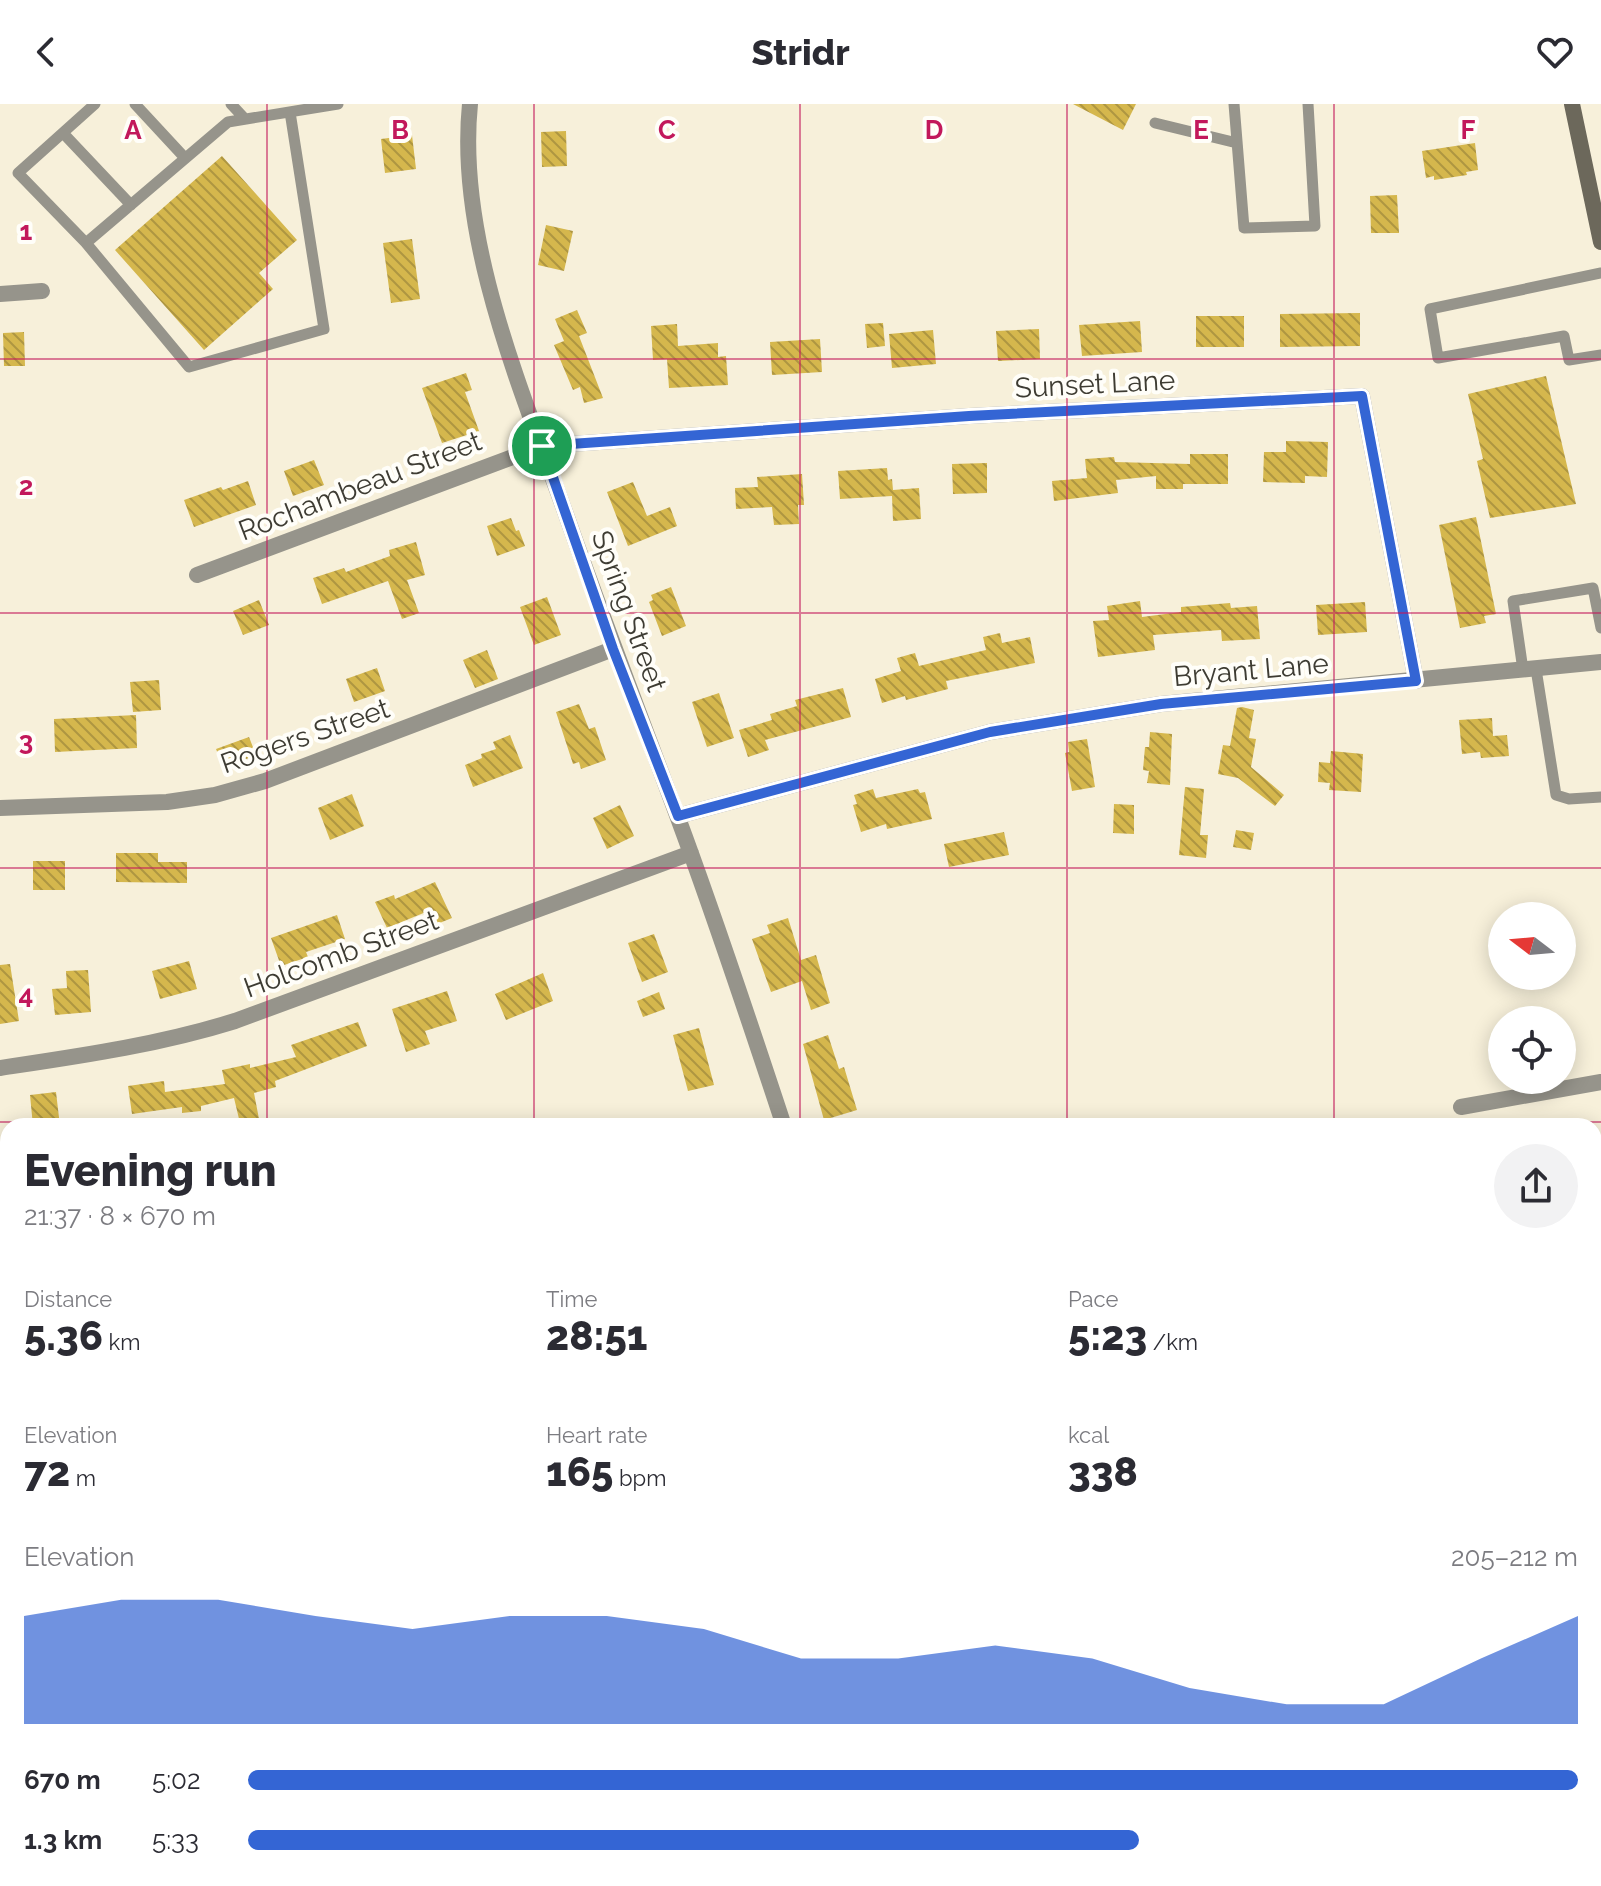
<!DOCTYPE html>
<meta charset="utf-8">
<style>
:root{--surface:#fff;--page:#f2f2f3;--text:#2b2b33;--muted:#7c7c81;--accent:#3465d4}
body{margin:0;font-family:Raleway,sans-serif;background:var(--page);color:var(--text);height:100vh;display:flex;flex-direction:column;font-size:30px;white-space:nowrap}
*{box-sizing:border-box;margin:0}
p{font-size:26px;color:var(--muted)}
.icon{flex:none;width:44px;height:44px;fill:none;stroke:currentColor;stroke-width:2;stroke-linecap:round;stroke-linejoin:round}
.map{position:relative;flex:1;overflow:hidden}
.sheet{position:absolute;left:0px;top:1014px;width:1602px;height:768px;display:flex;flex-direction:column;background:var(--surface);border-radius:24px 24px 0 0;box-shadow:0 4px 20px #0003}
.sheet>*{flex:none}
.needle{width:52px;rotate:286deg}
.buttons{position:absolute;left:1488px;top:798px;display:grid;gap:16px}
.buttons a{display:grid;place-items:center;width:88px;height:88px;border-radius:50%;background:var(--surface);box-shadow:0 4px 20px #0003;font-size:40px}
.pin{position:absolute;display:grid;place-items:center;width:68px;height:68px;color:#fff;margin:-34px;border:4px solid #fff;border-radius:50%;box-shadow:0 2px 8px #0007}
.round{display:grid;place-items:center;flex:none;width:84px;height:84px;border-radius:42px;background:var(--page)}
.headline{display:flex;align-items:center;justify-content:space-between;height:136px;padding:0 24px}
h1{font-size:44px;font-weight:800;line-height:60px}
.figures{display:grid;grid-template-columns:repeat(3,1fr);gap:12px;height:136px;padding:8px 24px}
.figures div{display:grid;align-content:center}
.figures b{font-size:40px;font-weight:800}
.figures small{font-size:22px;font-weight:400}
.figures p{font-size:22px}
.chart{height:224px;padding:16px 24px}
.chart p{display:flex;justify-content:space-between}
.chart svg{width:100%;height:144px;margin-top:8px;fill:var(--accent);opacity:.7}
ul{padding:0 24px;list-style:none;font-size:26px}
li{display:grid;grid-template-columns:128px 96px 1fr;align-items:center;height:60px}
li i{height:20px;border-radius:10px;background:var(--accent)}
header{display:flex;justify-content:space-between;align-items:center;height:104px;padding:0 24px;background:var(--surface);font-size:36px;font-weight:800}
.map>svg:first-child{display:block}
.building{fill:url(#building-back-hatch)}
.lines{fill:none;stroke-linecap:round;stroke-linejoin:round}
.lane{stroke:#96948b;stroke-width:11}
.street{stroke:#96948b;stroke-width:16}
.secondary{stroke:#6c685b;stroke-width:16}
.route-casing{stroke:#fff;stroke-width:16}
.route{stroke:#3465d4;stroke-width:10}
.grid{fill:none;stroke:#c2185b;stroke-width:2;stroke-opacity:0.55}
.labels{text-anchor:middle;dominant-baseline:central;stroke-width:8;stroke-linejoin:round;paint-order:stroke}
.street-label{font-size:28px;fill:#3e3c33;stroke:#fffef9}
.grid-label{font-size:26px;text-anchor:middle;font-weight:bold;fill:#c2185b;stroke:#fffef9;stroke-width:8;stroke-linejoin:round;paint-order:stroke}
</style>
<header><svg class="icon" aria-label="back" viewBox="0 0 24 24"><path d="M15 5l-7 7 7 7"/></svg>Stridr<svg class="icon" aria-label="heart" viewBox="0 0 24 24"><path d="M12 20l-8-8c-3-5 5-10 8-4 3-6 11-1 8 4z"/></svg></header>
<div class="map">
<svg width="1601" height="1782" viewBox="0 0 1601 1782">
<defs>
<pattern id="building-back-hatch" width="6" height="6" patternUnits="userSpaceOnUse" patternTransform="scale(2)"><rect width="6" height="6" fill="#d5b74d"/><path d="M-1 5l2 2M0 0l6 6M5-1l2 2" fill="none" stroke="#ae9641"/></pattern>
</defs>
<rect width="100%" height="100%" fill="#f7f0da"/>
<path class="building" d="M 1073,0 L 1136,0 L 1123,26 Z
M 566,27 L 567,62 L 542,63 L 541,28 Z
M 412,31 L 416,65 L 385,69 L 381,35 Z
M 1475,39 L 1478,66 L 1466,68 L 1467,71 L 1434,76 L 1434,72 L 1426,74 L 1422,47 Z
M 222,52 L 297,136 L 259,169 L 273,185 L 204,246 L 115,146 Z
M 1397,91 L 1399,129 L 1371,129 L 1370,92 Z
M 546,121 L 573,127 L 564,167 L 538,161 Z
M 412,135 L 420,195 L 391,199 L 383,139 Z
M 577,206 L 587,229 L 579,232 L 603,294 L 584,299 L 580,283 L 573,286 L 554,241 L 564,237 L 555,215 Z
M 1360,209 L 1360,242 L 1280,243 L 1280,210 Z
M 1196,212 L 1244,212 L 1244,243 L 1196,243 Z
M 1140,217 L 1142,248 L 1082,252 L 1079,221 Z
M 883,219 L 885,242 L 867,244 L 865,220 Z
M 677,220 L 678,242 L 718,239 L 718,253 L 726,252 L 728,281 L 669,284 L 667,255 L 653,256 L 651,222 Z
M 1039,225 L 1040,255 L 998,257 L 996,227 Z
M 933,226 L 936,260 L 892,264 L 889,230 Z
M 24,228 L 25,262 L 4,262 L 3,229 Z
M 820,235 L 822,268 L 772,271 L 770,238 Z
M 466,269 L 472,286 L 465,288 L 479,327 L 442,339 L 422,284 Z
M 1546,272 L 1576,400 L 1490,414 L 1477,357 L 1483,355 L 1468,290 Z
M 1286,337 L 1328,338 L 1327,373 L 1305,372 L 1305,379 L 1263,378 L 1264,348 L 1286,348 Z
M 1190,350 L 1228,350 L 1228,380 L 1183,380 L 1183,385 L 1156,385 L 1156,372 L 1116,376 L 1118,389 L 1054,397 L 1052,377 L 1087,374 L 1085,355 L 1114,353 L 1115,358 L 1190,360 Z
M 314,356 L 324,381 L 293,392 L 284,367 Z
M 987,359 L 987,389 L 953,390 L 952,360 Z
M 887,364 L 888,376 L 892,375 L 893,386 L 919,384 L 921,415 L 893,417 L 892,392 L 840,395 L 838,367 Z
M 802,370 L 804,401 L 798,401 L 799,420 L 774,421 L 772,403 L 736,405 L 735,384 L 758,383 L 757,373 Z
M 248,377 L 256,401 L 194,423 L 184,396 L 221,383 L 223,386 Z
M 633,378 L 647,412 L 670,403 L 677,422 L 628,442 L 607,388 Z
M 1476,413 L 1496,510 L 1484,512 L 1486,519 L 1460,524 L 1439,421 Z
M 511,414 L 516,427 L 519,426 L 525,442 L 497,452 L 487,422 Z
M 416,438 L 425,471 L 407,476 L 419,509 L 402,515 L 388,477 L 322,500 L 313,474 L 344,464 L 346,468 L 390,452 L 389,446 Z
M 671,483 L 686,522 L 662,532 L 649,498 L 653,496 L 651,491 Z
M 547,493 L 561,531 L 534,541 L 520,503 Z
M 259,496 L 269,521 L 243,531 L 233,507 Z
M 1140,497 L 1142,513 L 1181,508 L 1181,503 L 1230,499 L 1231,504 L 1257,502 L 1260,535 L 1222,537 L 1221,526 L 1153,531 L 1155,546 L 1098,553 L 1093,517 L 1109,516 L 1107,502 Z
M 1365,498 L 1367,528 L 1318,531 L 1316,501 Z
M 1000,529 L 1002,539 L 1030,533 L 1035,559 L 946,577 L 948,585 L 906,596 L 905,592 L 882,599 L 875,575 L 901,567 L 897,554 L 915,549 L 919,562 L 986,546 L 983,533 Z
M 487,546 L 498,575 L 475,584 L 463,556 Z
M 377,564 L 385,587 L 354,598 L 346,575 Z
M 159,576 L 161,606 L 133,608 L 130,578 Z
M 843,584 L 851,613 L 765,636 L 769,646 L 748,653 L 739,626 L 772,616 L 770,610 L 797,602 L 795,596 Z
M 719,589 L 734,634 L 707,643 L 692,598 Z
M 579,600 L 589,625 L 595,623 L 606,656 L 581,665 L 579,658 L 573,660 L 556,608 Z
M 1242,603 L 1254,606 L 1249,634 L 1256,635 L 1251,663 L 1284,691 L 1275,702 L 1238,674 L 1218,670 L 1223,641 L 1230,642 L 1237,604 Z
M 136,611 L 137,644 L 55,648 L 54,615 Z
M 1492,614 L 1493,632 L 1507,631 L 1509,652 L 1481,654 L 1480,648 L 1462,650 L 1459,616 Z
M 1150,628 L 1172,630 L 1170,681 L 1147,679 L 1149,667 L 1143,666 L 1145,643 L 1149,643 Z
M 510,631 L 523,664 L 473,683 L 465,661 L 482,654 L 481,650 L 496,645 L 493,638 Z
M 249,633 L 256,651 L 224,664 L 216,645 Z
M 1087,635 L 1095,683 L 1072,687 L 1065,649 L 1069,648 L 1068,638 Z
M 1331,647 L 1363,650 L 1361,688 L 1329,686 L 1330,679 L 1318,678 L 1319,658 L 1330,659 Z
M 1185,683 L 1204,685 L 1200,731 L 1208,731 L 1206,754 L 1179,751 Z
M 873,685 L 876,694 L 918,685 L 920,689 L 925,688 L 932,715 L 887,725 L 886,720 L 861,728 L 853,701 L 857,700 L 854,691 Z
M 352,690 L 364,722 L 330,736 L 318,704 Z
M 1114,700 L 1134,701 L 1134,730 L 1113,729 Z
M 620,701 L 634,732 L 607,745 L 593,714 Z
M 1236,726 L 1254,729 L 1251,746 L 1233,743 Z
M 1004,728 L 1009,751 L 949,763 L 944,740 Z
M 116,749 L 158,749 L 158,758 L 187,758 L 187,779 L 116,778 Z
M 33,757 L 65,757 L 65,786 L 33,786 Z
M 435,778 L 452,814 L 432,822 L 426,808 L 387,824 L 375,798 L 394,791 L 395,795 Z
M 337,811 L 345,835 L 306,848 L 308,853 L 281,862 L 271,834 Z
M 788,814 L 801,856 L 816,851 L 830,899 L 811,906 L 802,877 L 771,888 L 752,835 L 770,829 L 767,821 Z
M 654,830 L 668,868 L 642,878 L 628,839 Z
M 189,857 L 197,885 L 160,895 L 152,867 Z
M 10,860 L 19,917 L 0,920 L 0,861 Z
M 88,866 L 91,908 L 55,911 L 52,885 L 67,884 L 66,867 Z
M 543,869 L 553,897 L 506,916 L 495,890 Z
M 447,887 L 457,917 L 425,927 L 430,940 L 406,948 L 392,905 Z
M 659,888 L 665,905 L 643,913 L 637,897 Z
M 358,918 L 367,942 L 275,977 L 276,983 L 254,989 L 259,1015 L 240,1019 L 234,994 L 201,1002 L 201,1007 L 182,1009 L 182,1003 L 132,1010 L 128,982 L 164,977 L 165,988 L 225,980 L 222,966 L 250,960 L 250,964 L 296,953 L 291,941 Z
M 699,924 L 714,981 L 688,987 L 673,931 Z
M 828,931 L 839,965 L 844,963 L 857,1006 L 824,1016 L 803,940 Z
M 56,988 L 60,1022 L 33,1022 L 30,991 Z"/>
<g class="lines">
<path class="lane" d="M 95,0 L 18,69 L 86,139 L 189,263 L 324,225 L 290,8
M 135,0 L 185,54
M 231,0 L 245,15
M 1234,0 L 1244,124 L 1315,122 L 1308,0
M 1155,19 L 1237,39
M 63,29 L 131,101
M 86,139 L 228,18 L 338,0
M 1601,169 L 1430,205 L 1438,254 L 1564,232 L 1569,256 L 1601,251
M 1536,565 L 1556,691 L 1569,695 L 1601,693
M 1523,566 L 1513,497 L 1593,484 L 1601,524
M 289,1774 L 290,1782
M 383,1774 L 386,1782
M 548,1774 L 551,1782
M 615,1782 L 620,1774"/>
<path class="street" d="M 470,0 C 456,138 524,291 569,419 C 604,518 642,616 678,714 C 716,816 750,919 784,1022
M 0,190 L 42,187
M 197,471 L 542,342 L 969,312 L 1362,292 L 1416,577
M 0,704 L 167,698 L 215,691 L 265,677 L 613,545
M 678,712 L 990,628 L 1161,600 L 1601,558
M 0,964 C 80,952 158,941 235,917 L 691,749
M 1461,1003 L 1601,978
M 0,1216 L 8,1215
M 1594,1242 L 1601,1242
M 0,1458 L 8,1457
M 1594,1636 L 1601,1637
M 784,1774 L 786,1782
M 1435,1782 L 1436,1774"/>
<path class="secondary" d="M 1572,0 L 1601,138"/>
</g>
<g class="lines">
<g class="route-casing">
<path id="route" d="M 1362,292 L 1416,577 L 1161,600 L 990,628 L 678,712 L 613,545 L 542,342 L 969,312 Z"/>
</g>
<use href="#route" class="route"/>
</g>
<path class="grid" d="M 267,0 L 267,1022M 534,0 L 534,1022M 800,0 L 800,1022M 1067,0 L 1067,1022M 1334,0 L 1334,1022M 0,255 L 1601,255M 0,509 L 1601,509M 0,764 L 1601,764M 0,1018 L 1601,1018M 0,1273 L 8,1273M 1594,1273 L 1601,1273M 0,1527 L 8,1527M 1594,1527 L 1601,1527M 267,1774 L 267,1782M 534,1774 L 534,1782M 800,1774 L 800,1782M 1067,1774 L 1067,1782M 1334,1774 L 1334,1782"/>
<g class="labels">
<g class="street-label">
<text transform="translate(1095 280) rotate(-3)">Sunset Lane</text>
<text transform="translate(360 382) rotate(-21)">Rochambeau Street</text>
<text transform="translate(629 507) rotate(70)">Spring Street</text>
<text transform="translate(1251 566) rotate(-5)">Bryant Lane</text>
<text transform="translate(305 632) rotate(-19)">Rogers Street</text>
<text transform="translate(341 850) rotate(-20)">Holcomb Street</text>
</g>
</g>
<g class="grid-label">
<text x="133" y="35">A</text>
<text x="400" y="35">B</text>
<text x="667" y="35">C</text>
<text x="934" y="35">D</text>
<text x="1201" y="35">E</text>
<text x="1468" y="35">F</text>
<text x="26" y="136">1</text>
<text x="26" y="391">2</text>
<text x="26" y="646">3</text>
<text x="26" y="900">4</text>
</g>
</svg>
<div class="buttons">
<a><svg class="needle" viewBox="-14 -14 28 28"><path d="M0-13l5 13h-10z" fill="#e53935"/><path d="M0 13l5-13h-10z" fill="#7c7c81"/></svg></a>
<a><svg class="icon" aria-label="locate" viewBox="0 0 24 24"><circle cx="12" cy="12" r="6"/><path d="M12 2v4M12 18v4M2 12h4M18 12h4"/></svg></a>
</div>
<div class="pin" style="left:542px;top:342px;background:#1e9e55"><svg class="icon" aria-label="arrive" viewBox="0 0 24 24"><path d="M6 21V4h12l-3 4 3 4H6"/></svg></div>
<section class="sheet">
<div class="headline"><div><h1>Evening run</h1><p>21:37 · 8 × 670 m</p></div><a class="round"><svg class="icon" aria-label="share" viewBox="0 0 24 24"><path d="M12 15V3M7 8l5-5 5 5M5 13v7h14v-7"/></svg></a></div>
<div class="figures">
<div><p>Distance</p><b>5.36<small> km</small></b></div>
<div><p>Time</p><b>28:51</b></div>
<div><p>Pace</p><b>5:23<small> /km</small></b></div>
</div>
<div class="figures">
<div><p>Elevation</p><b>72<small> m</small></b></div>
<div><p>Heart rate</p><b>165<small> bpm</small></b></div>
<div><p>kcal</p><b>338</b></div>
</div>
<div class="chart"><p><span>Elevation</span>205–212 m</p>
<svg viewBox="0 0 160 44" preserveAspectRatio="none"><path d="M0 44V11L10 6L20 6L30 11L40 15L50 11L60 11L70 15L80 24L90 24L100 20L110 24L120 33L130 38L140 38L150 24L160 11V44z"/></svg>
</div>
<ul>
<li><b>670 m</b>5:02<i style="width:100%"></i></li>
<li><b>1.3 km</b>5:33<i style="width:67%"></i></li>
</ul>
</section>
</div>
